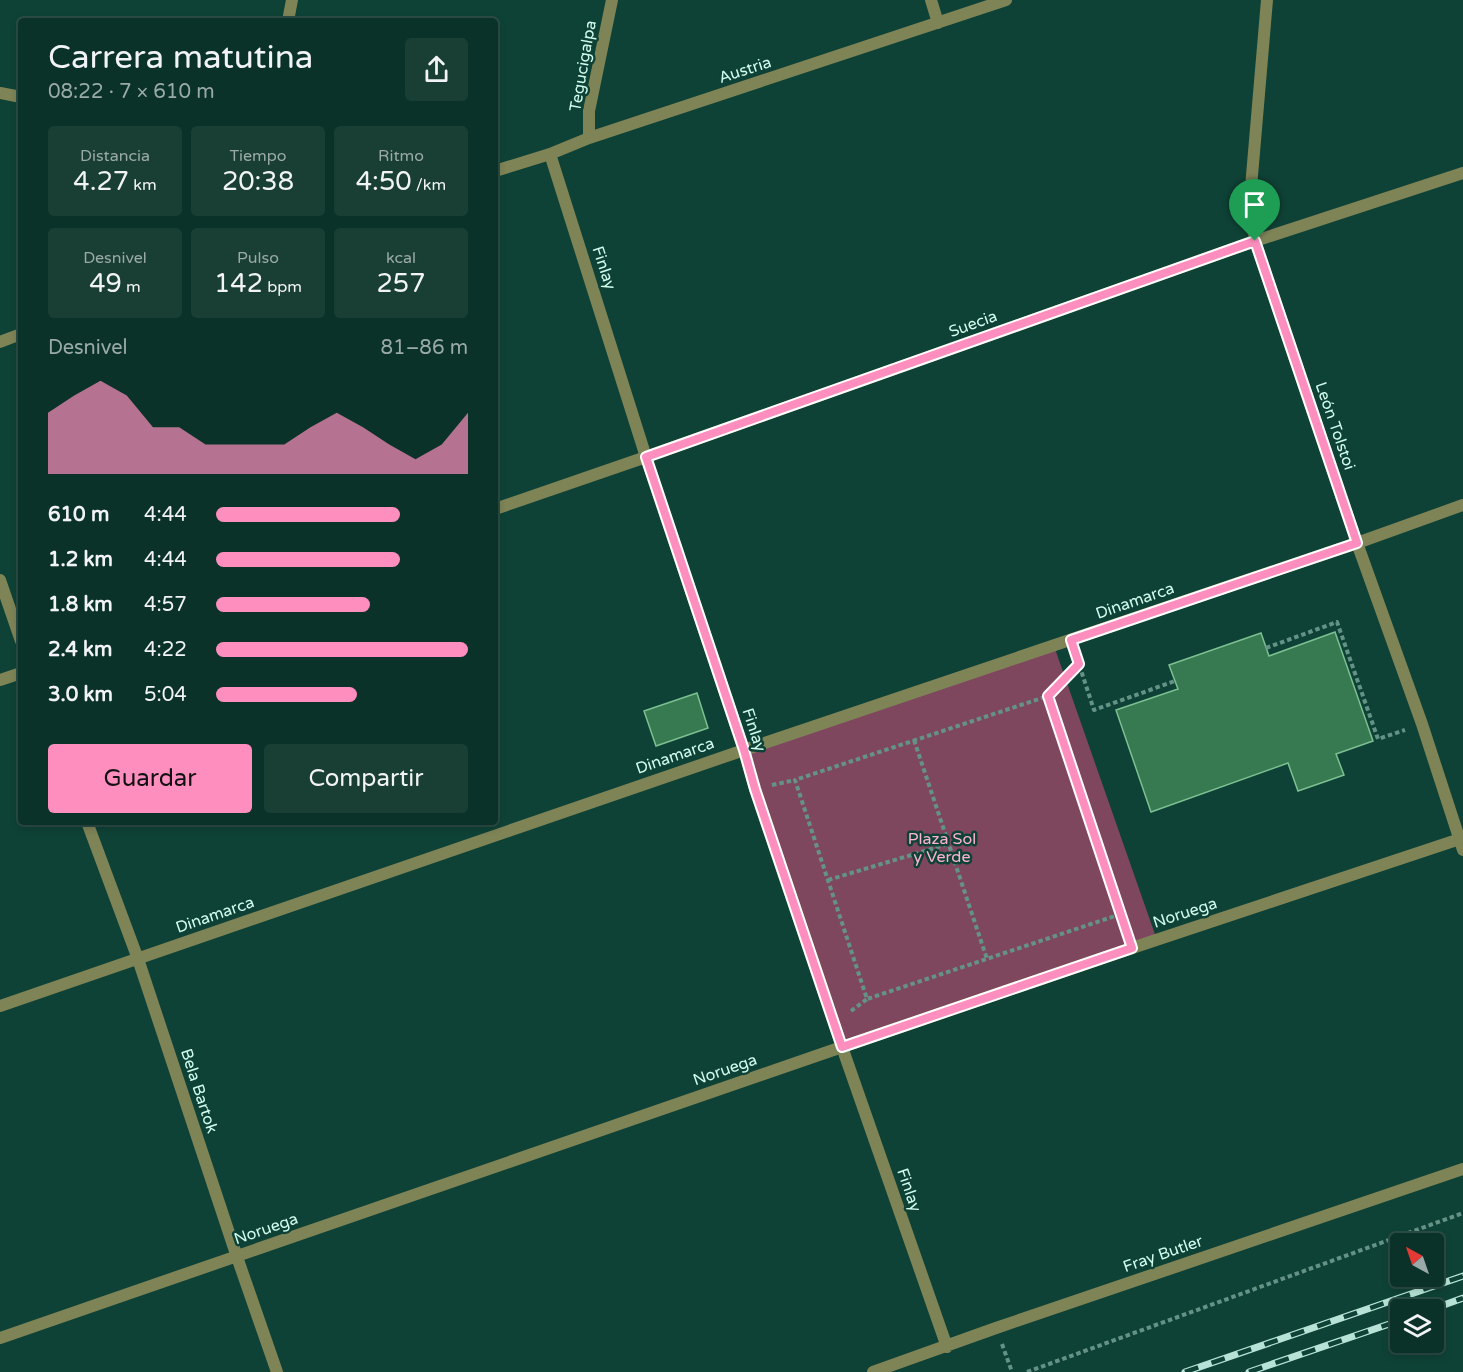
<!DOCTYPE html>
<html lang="es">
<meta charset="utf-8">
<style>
:root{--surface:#0b3228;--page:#193e34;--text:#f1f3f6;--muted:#9aaaa8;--line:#2b4d45;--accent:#fd8ebe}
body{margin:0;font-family:"Varela Round",sans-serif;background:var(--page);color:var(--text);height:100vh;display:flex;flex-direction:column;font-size:22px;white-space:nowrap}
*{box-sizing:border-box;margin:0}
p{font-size:20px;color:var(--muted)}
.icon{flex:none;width:33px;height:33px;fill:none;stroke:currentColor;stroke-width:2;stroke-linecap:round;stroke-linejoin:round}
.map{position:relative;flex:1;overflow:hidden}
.panel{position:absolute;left:18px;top:18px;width:480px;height:807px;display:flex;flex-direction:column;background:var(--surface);border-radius:6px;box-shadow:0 3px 9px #0003,0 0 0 2px var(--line)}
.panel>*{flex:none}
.needle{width:39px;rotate:320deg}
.fabs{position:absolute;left:1390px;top:1233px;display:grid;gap:12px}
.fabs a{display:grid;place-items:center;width:54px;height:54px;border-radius:6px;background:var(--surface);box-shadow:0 3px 9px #0003,0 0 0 2px var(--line);font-size:30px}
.pin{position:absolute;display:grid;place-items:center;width:51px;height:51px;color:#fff;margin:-62px -26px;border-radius:50% 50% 50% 0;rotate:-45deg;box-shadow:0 0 6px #0007}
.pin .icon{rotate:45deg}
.round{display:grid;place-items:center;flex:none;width:63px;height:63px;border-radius:6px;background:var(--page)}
.summary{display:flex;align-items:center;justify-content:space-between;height:102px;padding:0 30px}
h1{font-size:33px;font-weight:600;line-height:45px}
.figures{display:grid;grid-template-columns:repeat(3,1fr);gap:9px;height:102px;padding:6px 30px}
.figures div{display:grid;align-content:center;border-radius:6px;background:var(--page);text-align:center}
.figures b{font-size:26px;font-weight:600}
.figures small{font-size:16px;font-weight:400}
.figures p{font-size:16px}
.chart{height:168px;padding:12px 30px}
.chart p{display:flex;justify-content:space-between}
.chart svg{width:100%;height:108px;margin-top:6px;fill:var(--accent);opacity:.7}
.cta{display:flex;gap:12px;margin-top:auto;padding:12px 30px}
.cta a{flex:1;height:69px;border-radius:6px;background:var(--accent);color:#111;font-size:24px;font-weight:600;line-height:69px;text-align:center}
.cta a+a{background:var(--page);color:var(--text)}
ul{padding:0 30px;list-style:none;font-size:20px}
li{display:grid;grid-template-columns:96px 72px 1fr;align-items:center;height:45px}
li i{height:15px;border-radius:8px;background:var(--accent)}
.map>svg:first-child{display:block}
.green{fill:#7e475e}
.building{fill:#377950;stroke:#7dc092;stroke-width:1.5}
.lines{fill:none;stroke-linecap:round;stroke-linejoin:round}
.path{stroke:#649386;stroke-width:4;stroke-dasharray:4.5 3;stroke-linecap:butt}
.minor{stroke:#7f8457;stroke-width:12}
.tertiary{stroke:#7f8457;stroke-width:12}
.rail-casing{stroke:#b6e3d5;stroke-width:7}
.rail{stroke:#0f4236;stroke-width:4.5;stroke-dasharray:14;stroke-linecap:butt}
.route-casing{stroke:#fff;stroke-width:12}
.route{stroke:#fd8ebe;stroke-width:8}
.labels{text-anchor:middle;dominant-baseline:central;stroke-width:5;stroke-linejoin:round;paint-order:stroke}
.street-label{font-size:16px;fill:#d1fcee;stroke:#0f4236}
.park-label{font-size:16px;fill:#fbb3cf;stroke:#0f4236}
</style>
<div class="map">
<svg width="1463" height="1372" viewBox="0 0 1463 1372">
<rect width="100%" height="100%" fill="#0f4236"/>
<path class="green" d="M 1054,646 L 1157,940 L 842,1047 L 744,750 Z"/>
<path class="building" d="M 1335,632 L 1373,741 L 1336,754 L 1344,775 L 1298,791 L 1288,763 L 1151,812 L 1116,710 L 1178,689 L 1169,665 L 1261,633 L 1269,656 Z
M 697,693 L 708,728 L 656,746 L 644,711 Z"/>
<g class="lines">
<path class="path" d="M 1266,648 L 1337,622 L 1378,739 L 1405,730
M 1077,658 L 1094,710 L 1175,681
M 1048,696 L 1079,664
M 914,740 L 987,959
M 772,785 L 795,780
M 828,880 L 948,844
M 1121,914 L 867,999 L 795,780 L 1048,696 L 1126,931
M 851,1011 L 867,999
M 1002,1344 L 1012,1372
M 1027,1372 L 1463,1213"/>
<path class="minor" d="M 931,0 L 938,23
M 1267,0 L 1250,199 L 1255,241 L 1357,543 L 1422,724 L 1463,850
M 288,21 L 292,0
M 0,93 L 21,97
M 589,138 L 589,111 L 612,0
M 550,154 L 646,457 L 744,750 L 755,789 L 842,1047 L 947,1347
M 495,171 L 550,154 L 589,138 L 1006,0
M 0,342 L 21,334
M 495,509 L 646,457 L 1255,241 L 1463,173
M 0,580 L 21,641
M 0,680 L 21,673
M 87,822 L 138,959 L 237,1257 L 277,1372
M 0,1338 L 842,1047 L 1132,948 L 1463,838
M 873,1372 L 996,1328 L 1463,1169"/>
<path class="tertiary" d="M 0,1006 L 744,750 L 1357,543 L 1463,505"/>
<g class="rail-casing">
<path id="rail" d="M 1430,1310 L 1463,1298
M 1185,1372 L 1463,1276
M 1249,1372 L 1401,1320"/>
</g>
<use href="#rail" class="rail"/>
</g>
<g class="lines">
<g class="route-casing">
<path id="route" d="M 1255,241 L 1357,543 L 1071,640 L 1079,664 L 1048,696 L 1132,948 L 842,1047 L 755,789 L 744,750 L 646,457 Z"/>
</g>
<use href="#route" class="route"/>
</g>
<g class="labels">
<g class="street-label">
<text transform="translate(583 66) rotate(-80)">Tegucigalpa</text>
<text transform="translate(745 70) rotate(-18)">Austria</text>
<text transform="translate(604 268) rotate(72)">Finlay</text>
<text transform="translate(973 324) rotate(-20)">Suecia</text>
<text transform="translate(1335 426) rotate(71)">León Tolstoi</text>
<text transform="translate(1135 601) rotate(-19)">Dinamarca</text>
<text transform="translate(754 730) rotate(72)">Finlay</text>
<text transform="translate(675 756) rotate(-19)">Dinamarca</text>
<text transform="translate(1185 913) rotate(-18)">Noruega</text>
<text transform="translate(215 915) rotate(-19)">Dinamarca</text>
<text transform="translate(725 1070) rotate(-19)">Noruega</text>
<text transform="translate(199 1091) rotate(72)">Bela Bartok</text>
<text transform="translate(909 1190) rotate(71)">Finlay</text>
<text transform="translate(266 1229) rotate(-19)">Noruega</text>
<text transform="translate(1163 1254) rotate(-19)">Fray Butler</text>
</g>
<g class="park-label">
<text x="942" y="839">Plaza Sol<tspan x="942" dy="18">y Verde</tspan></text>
</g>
</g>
</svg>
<div class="fabs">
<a><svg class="needle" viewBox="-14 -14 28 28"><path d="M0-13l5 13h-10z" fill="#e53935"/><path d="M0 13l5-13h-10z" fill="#9aaaa8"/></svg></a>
<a><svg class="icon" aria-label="layers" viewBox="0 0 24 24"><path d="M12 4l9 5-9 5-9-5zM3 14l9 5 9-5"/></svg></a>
</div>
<div class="pin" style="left:1255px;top:241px;background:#1e9e55"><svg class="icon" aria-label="arrive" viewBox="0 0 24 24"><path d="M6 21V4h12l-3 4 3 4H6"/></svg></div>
<section class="panel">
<div class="summary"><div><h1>Carrera matutina</h1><p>08:22 · 7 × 610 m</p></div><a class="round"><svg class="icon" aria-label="share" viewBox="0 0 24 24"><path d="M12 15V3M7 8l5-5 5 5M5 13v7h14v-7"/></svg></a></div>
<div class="figures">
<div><p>Distancia</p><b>4.27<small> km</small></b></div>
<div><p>Tiempo</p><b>20:38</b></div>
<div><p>Ritmo</p><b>4:50<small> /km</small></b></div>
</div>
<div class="figures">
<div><p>Desnivel</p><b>49<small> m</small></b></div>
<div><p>Pulso</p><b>142<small> bpm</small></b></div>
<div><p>kcal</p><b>257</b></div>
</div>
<div class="chart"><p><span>Desnivel</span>81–86 m</p>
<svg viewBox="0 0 160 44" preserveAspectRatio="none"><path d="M0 44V19L10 12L20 6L30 12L40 25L50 25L60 32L70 32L80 32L90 32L100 25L110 19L120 25L130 32L140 38L150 32L160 19V44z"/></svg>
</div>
<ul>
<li><b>610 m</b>4:44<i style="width:73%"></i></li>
<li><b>1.2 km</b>4:44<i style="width:73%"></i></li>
<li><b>1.8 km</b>4:57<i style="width:61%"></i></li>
<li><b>2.4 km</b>4:22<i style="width:100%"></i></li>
<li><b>3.0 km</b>5:04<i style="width:56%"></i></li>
</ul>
<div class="cta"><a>Guardar</a><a>Compartir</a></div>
</section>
</div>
